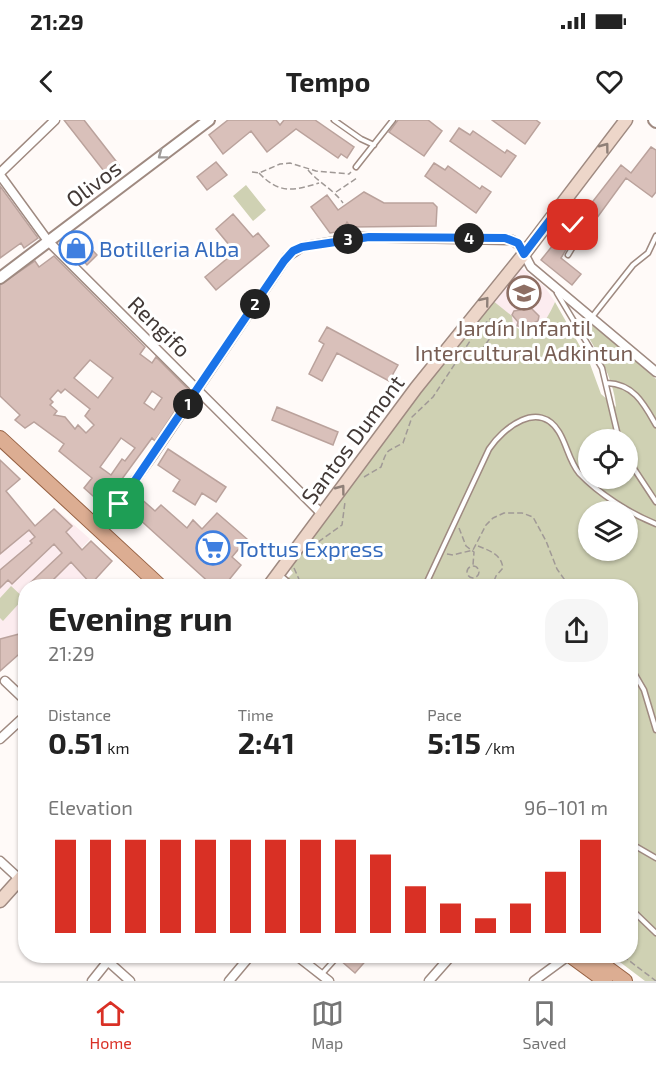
<!DOCTYPE html>
<meta charset="utf-8">
<style>
:root{--surface:#fff;--page:#f6f6f6;--text:#222;--muted:#767676;--line:#e0e0e0;--accent:#d93025}
body{margin:0;font-family:"Exo 2",sans-serif;background:var(--page);color:var(--text);height:100vh;display:flex;flex-direction:column;font-size:22px;white-space:nowrap}
*{box-sizing:border-box;margin:0}
p{font-size:20px;color:var(--muted)}
.icon{flex:none;width:33px;height:33px;fill:none;stroke:currentColor;stroke-width:2;stroke-linecap:round;stroke-linejoin:round}
.map{position:relative;flex:1;overflow:hidden}
.panel{position:absolute;left:18px;top:459px;width:620px;height:384px;display:flex;flex-direction:column;background:var(--surface);border-radius:24px;box-shadow:0 2px 4px #0004}
.panel>*{flex:none}
.buttons{position:absolute;left:578px;top:309px;display:grid;gap:12px}
.buttons a{display:grid;place-items:center;width:60px;height:60px;border-radius:50%;background:var(--surface);box-shadow:0 2px 4px #0004;font-size:30px}
.pin{position:absolute;display:grid;place-items:center;width:51px;height:51px;color:#fff;margin:-26px;border-radius:12px;box-shadow:0 3px 9px #0006}
.km{position:absolute;width:30px;height:30px;margin:-15px;border-radius:50%;background:#222;color:#fff;font-size:16px;line-height:30px;text-align:center}
.round{display:grid;place-items:center;flex:none;width:63px;height:63px;border-radius:24px;background:var(--page)}
.overview{display:flex;align-items:center;justify-content:space-between;height:102px;padding:0 30px}
h1{font-size:33px;font-weight:700;line-height:45px}
.stats{display:grid;grid-template-columns:repeat(3,1fr);gap:9px;height:102px;padding:6px 30px}
.stats div{display:grid;align-content:center}
.stats b{font-size:30px;font-weight:700}
.stats small{font-size:16px;font-weight:400}
.stats p{font-size:16px}
.chart{height:168px;padding:12px 30px}
.chart p{display:flex;justify-content:space-between}
.chart svg{width:100%;height:108px;margin-top:6px;stroke:var(--accent);stroke-width:6}
.status{display:flex;justify-content:space-between;align-items:center;height:42px;padding:0 30px;background:var(--surface);direction:ltr}
.status svg{height:16px;fill:currentColor}
header{display:flex;justify-content:space-between;align-items:center;height:78px;padding:0 30px;background:var(--surface);font-size:27px;font-weight:700}
.tabs{display:flex;justify-content:space-around;align-items:center;height:84px;border-top:2px solid var(--line);background:var(--surface);font-size:16px;color:var(--muted)}
.tabs a{display:grid;justify-items:center;gap:3px}
.tabs .on{color:var(--accent)}
.map>svg:first-child{display:block}
.education{fill:#fcecef}
.green{fill:#cfd1b3;fill-rule:evenodd}
.building{fill:#d9c0ba;stroke:#baa29c;stroke-width:1.5;fill-rule:evenodd}
.lines{fill:none;stroke-linecap:round;stroke-linejoin:round}
.service-casing{stroke:#9f8a81;stroke-width:7}
.minor-casing{stroke:#9f8a81;stroke-width:11}
.tertiary-casing{stroke:#9f8a81;stroke-width:14}
.secondary-casing{stroke:#9f8a81;stroke-width:15}
.primary-casing{stroke:#966143;stroke-width:16}
.path{stroke:#a09996;stroke-width:1.5;stroke-dasharray:6 3;stroke-linecap:butt}
.service{stroke:#fff;stroke-width:4}
.minor{stroke:#fff;stroke-width:8}
.tertiary{stroke:#fff;stroke-width:10}
.secondary{stroke:#edd6c9;stroke-width:12}
.primary{stroke:#dcad92;stroke-width:14}
.oneway{stroke:#8f8078}
.oneway2{stroke:#a09c9a}
.route-casing{stroke:#fff;stroke-width:12}
.route{stroke:#1a73e8;stroke-width:8}
.labels{text-anchor:middle;dominant-baseline:central;stroke-width:6;stroke-linejoin:round;paint-order:stroke}
.street-label{font-size:22px;fill:#423936;stroke:#fff}
.shop-label{font-size:22px;fill:#366cbe;stroke:#fff;text-anchor:start}
.education-label{font-size:22px;fill:#785e54;stroke:#fff}
</style>
<div class="status"><b>21:29</b><svg viewBox="0 0 49 12"><path d="M0 12V9h3v3zM5 12V6h3v6zM10 12V3h3v9zM15 12V0h3v12zM26 1h20v11H26zM47 4h2v5h-2z"/></svg></div>
<header><svg class="icon" aria-label="back" viewBox="0 0 24 24"><path d="M15 5l-7 7 7 7"/></svg>Tempo<svg class="icon" aria-label="heart" viewBox="0 0 24 24"><path d="M12 20l-8-8c-3-5 5-10 8-4 3-6 11-1 8 4z"/></svg></header>
<div class="map">
<svg width="656" height="861" viewBox="0 0 656 861">
<rect width="100%" height="100%" fill="#fffaf8"/>
<path class="education" d="M 523,149 L 545,167 L 555,182 L 544,204 L 537,210 L 520,210 L 492,180 L 517,151 Z
M 55,388 L 90,419 L 79,431 L 101,455 L 88,466 L 26,466 L 25,528 L 0,551 L 0,434 Z"/>
<path class="green" d="M 246,65 L 266,90 L 253,101 L 233,76 Z
M 492,180 L 512,196 L 513,205 C 536,223 546,201 555,182 L 590,244 L 601,274 L 616,287 C 614,257 595,228 580,203 L 585,196 L 656,259 L 656,861 L 645,861 L 612,836 L 630,836 L 630,466 L 286,466 L 284,462 L 293,453 L 288,446 ZM 588,320 L 627,320 L 627,358 L 588,358 ZM 588,392 L 627,392 L 627,430 L 588,430 Z
M 11,466 L 24,478 L 3,501 L 0,498 L 0,478 Z"/>
<path class="building" d="M 64,0 L 84,0 L 119,45 L 107,55 Z
M 228,0 L 276,0 L 280,5 L 284,0 L 315,0 L 354,27 L 347,38 L 341,34 L 338,38 L 296,9 L 267,32 L 251,11 L 223,34 L 209,15 Z
M 398,0 L 428,0 L 442,11 L 424,36 L 389,12 Z
M 492,0 L 536,0 L 540,3 L 525,24 Z
M 459,8 L 470,15 L 473,11 L 505,33 L 507,30 L 516,36 L 501,57 L 450,21 Z
M 651,27 L 656,30 L 656,72 L 652,77 L 626,58 L 594,102 L 583,94 L 621,45 L 631,53 Z
M 216,42 L 227,55 L 207,70 L 197,57 Z
M 434,43 L 445,50 L 448,46 L 480,69 L 482,66 L 491,72 L 476,93 L 425,56 Z
M 0,66 L 38,118 L 24,128 L 21,123 L 0,138 Z
M 364,72 L 384,83 L 433,83 L 437,87 L 436,106 L 351,107 L 347,102 L 342,111 L 330,113 L 311,87 L 327,75 L 338,90 Z
M 233,94 L 253,117 L 258,113 L 269,126 L 216,170 L 205,157 L 235,132 L 216,109 Z
M 561,115 L 570,123 L 561,138 L 581,154 L 572,165 L 541,140 Z
M 82,119 L 97,135 L 87,145 L 74,130 L 74,126 Z
M 54,136 L 145,227 L 140,234 L 152,243 L 156,237 L 189,270 L 155,321 L 152,318 L 103,385 L 84,368 L 92,358 L 59,331 L 64,324 L 34,302 L 25,308 L 15,300 L 20,295 L 0,276 L 0,165 L 35,141 L 39,147 ZM 90,240 L 113,258 L 98,278 L 74,258 ZM 65,269 L 90,289 L 85,296 L 94,305 L 86,313 L 78,305 L 75,309 L 65,297 L 54,295 L 57,291 L 50,285 L 53,282 L 50,279 L 58,270 L 61,273 ZM 152,271 L 162,278 L 154,290 L 144,283 ZM 121,318 L 135,328 L 125,341 L 122,339 L 111,355 L 100,347 Z
M 525,186 L 529,186 L 539,196 L 538,201 L 531,204 L 530,208 L 517,206 L 518,202 L 512,195 L 514,191 L 520,190 Z
M 327,207 L 398,245 L 389,261 L 337,233 L 322,261 L 309,254 L 324,224 L 319,221 Z
M 277,287 L 338,312 L 333,325 L 272,300 Z
M 168,329 L 226,367 L 216,382 L 202,373 L 195,385 L 173,371 L 180,360 L 158,345 Z
M 0,340 L 20,359 L 6,371 L 35,406 L 54,389 L 72,406 L 66,412 L 82,430 L 91,421 L 112,441 L 91,464 L 71,442 L 49,464 L 52,466 L 27,466 L 62,433 L 54,424 L 12,464 L 8,460 L 0,468 L 0,450 L 32,423 L 30,421 L 35,417 L 29,410 L 0,434 Z
M 139,377 L 155,391 L 161,385 L 187,408 L 193,400 L 202,409 L 217,393 L 247,419 L 232,437 L 241,445 L 224,466 L 213,466 L 127,388 L 134,378 Z
M 26,508 L 26,528 L 0,551 L 0,519 L 19,514 Z
M 344,836 L 370,836 L 355,853 L 340,840 Z"/>
<g class="lines">
<g class="service-casing">
<path id="service" d="M 334,0 L 361,19 L 374,25
M 356,47 L 393,0
M 557,92 L 581,113 L 568,135
M 557,173 L 602,248 L 619,320
M 592,197 L 633,145 L 648,133 L 656,116
M 607,263 C 634,264 644,284 656,305
M 627,338 L 656,382
M 280,455 L 293,466
M 425,466 L 489,329 C 503,308 539,279 559,312 C 567,325 569,341 579,353 C 599,374 629,393 656,404
M 630,546 L 644,570 L 656,610
M 630,723 L 656,738
M 630,788 L 656,813
M 321,855 L 338,836"/>
</g>
<g class="minor-casing">
<path id="minor" d="M 0,53 L 55,0
M 0,55 L 48,121 L 322,394
M 98,411 L 154,334 L 287,137 L 302,127 L 360,117 L 512,120 L 520,126 L 531,147 L 656,252
M 5,561 L 26,581
M 0,619 L 26,595
M 0,741 L 26,765
M 102,836 L 130,861
M 297,836 L 329,861
M 92,861 L 112,836
M 229,861 L 250,836
M 429,861 L 451,836
M 534,861 L 568,836"/>
</g>
<g class="tertiary-casing">
<path id="tertiary" d="M 654,0 L 656,2
M 0,158 L 209,0"/>
</g>
<g class="secondary-casing">
<path id="secondary" d="M 269,466 L 416,268 L 524,134 L 626,0
M 0,781 L 26,752"/>
</g>
<g class="primary-casing">
<path id="primary" d="M 0,318 L 160,466
M 571,836 L 605,861
M 591,836 L 625,861"/>
</g>
<path class="path" d="M 308,50 C 319,63 333,69 343,83
M 252,52 L 259,53 L 280,44 L 290,43 L 316,51 L 349,54 L 351,52
M 259,53 C 279,74 293,71 319,63
M 336,72 L 357,58
M 364,357 L 381,347 C 388,327 386,333 403,323 L 412,297 L 433,277 L 476,212 L 490,199 L 494,200 L 497,209 L 473,241
M 459,408 L 466,426 L 474,432 L 473,445
M 478,426 C 490,431 501,434 503,448 L 496,456 L 492,466
M 311,427 L 342,405 L 345,382
M 447,434 L 453,435 L 473,430 L 486,405 L 493,398 L 504,393 L 522,393 L 533,397 L 546,421 L 557,449 L 569,466
M467 452a6 6 0 1 1 12 0a6 6 0 1 1-12 0Z
M 294,448 L 302,466
M 623,836 L 656,861"/>
<use href="#service" class="service"/>
<use href="#minor" class="minor"/>
<use href="#tertiary" class="tertiary"/>
<use href="#secondary" class="secondary"/>
<use href="#primary" class="primary"/>
</g>
<defs><path id="oneway-chevron" d="M-2-3.5L2.5 0L-2 3.5" fill="none" stroke-width="1.6" stroke-linecap="round" stroke-linejoin="round" transform="scale(1.5)"/></defs>
<g class="oneway">
<use href="#oneway-chevron" transform="translate(605 27) rotate(-53)"/>
<use href="#oneway-chevron" transform="translate(485 181) rotate(-51)"/>
<use href="#oneway-chevron" transform="translate(341 369) rotate(-53)"/>
</g>
<use class="oneway2" href="#oneway-chevron" transform="translate(162 35) rotate(143)"/>
<g class="lines">
<g class="route-casing">
<path id="route" d="M 119,384 L 284,141 L 293,131 L 302,127 L 369,117 L 505,118 L 518,123 L 524,134 L 556,92 L 573,105"/>
</g>
<use href="#route" class="route"/>
</g>
<defs>
<g id="shop-ring" transform="scale(1.725)"><circle r="9.5" fill="#fff" stroke="#3f7fe0" stroke-width="1.5"/><path d="M-5-2.5h2.3a2.7 3.5 0 0 1 5.4 0H5L5.5 6h-11ZM-1.5-2.5h3a1.5 2.3 0 0 0-3 0Z" fill="#3f7fe0"/></g>
<g id="school-ring" transform="scale(1.725)"><circle r="9.5" fill="#fff" stroke="#8d6e63" stroke-width="1.5"/><path d="M0-5L7-2L0 1L-7-2ZM-4 1L0 2.5L4 1V4Q0 6-4 4Z" fill="#8d6e63"/></g>
<g id="supermarket-ring" transform="scale(1.725)"><circle r="9.5" fill="#fff" stroke="#3f7fe0" stroke-width="1.5"/><path d="M-6-5.5h2.5l.6 2H6L4.5 2H-2.5L-4.4-4H-6ZM-1.5 3.2a1.3 1.3 0 1 0 .1 0ZM3 3.2a1.3 1.3 0 1 0 .1 0Z" fill="#3f7fe0"/></g>
</defs>
<g fill-rule="evenodd">
<use href="#shop-ring" x="76" y="128"/>
<use href="#school-ring" x="524" y="173"/>
<use href="#supermarket-ring" x="213" y="428"/>
</g>
<g class="labels">
<g class="street-label">
<text transform="translate(93 63) rotate(-37)">Olivos</text>
<text transform="translate(160 206) rotate(44)">Rengifo</text>
<text transform="translate(352 319) rotate(-53)">Santos Dumont</text>
</g>
<g class="shop-label">
<text x="99" y="128">Botilleria Alba</text>
<text x="236" y="428">Tottus Express</text>
</g>
<g class="education-label">
<text x="524" y="207">Jardín Infantil<tspan x="524" dy="25">Intercultural Adkintun</tspan></text>
</g>
</g>
</svg>
<div class="buttons">
<a><svg class="icon" aria-label="locate" viewBox="0 0 24 24"><circle cx="12" cy="12" r="6"/><path d="M12 2v4M12 18v4M2 12h4M18 12h4"/></svg></a>
<a><svg class="icon" aria-label="layers" viewBox="0 0 24 24"><path d="M12 4l9 5-9 5-9-5zM3 14l9 5 9-5"/></svg></a>
</div>
<div class="pin" style="left:119px;top:384px;background:#1e9e55"><svg class="icon" aria-label="arrive" viewBox="0 0 24 24"><path d="M6 21V4h12l-3 4 3 4H6"/></svg></div>
<div class="pin" style="left:573px;top:105px;background:#d93025"><svg class="icon" aria-label="check" viewBox="0 0 24 24"><path d="M5 12l5 5 9-10"/></svg></div>
<b class="km" style="left:188px;top:284px">1</b>
<b class="km" style="left:255px;top:184px">2</b>
<b class="km" style="left:348px;top:119px">3</b>
<b class="km" style="left:469px;top:118px">4</b>
<section class="panel">
<div class="overview"><div><h1>Evening run</h1><p>21:29</p></div><a class="round"><svg class="icon" aria-label="share" viewBox="0 0 24 24"><path d="M12 15V3M7 8l5-5 5 5M5 13v7h14v-7"/></svg></a></div>
<div class="stats">
<div><p>Distance</p><b>0.51<small> km</small></b></div>
<div><p>Time</p><b>2:41</b></div>
<div><p>Pace</p><b>5:15<small> /km</small></b></div>
</div>
<div class="chart"><p><span>Elevation</span>96–101 m</p>
<svg viewBox="0 0 160 44" preserveAspectRatio="none"><path d="M5 44V6M15 44V6M25 44V6M35 44V6M45 44V6M55 44V6M65 44V6M75 44V6M85 44V6M95 44V12M105 44V25M115 44V32M125 44V38M135 44V32M145 44V19M155 44V6"/></svg>
</div>
</section>
</div>
<nav class="tabs">
<a class="on"><svg class="icon" aria-label="home" viewBox="0 0 24 24"><path d="M3 11l9-7 9 7M6 9v11h12V9"/></svg>Home</a>
<a><svg class="icon" aria-label="map" viewBox="0 0 24 24"><path d="M3 6l6-2 6 2 6-2v14l-6 2-6-2-6 2zM9 4v14M15 6v14"/></svg>Map</a>
<a><svg class="icon" aria-label="saved" viewBox="0 0 24 24"><path d="M7 4h10v16l-5-4-5 4z"/></svg>Saved</a>
</nav>
